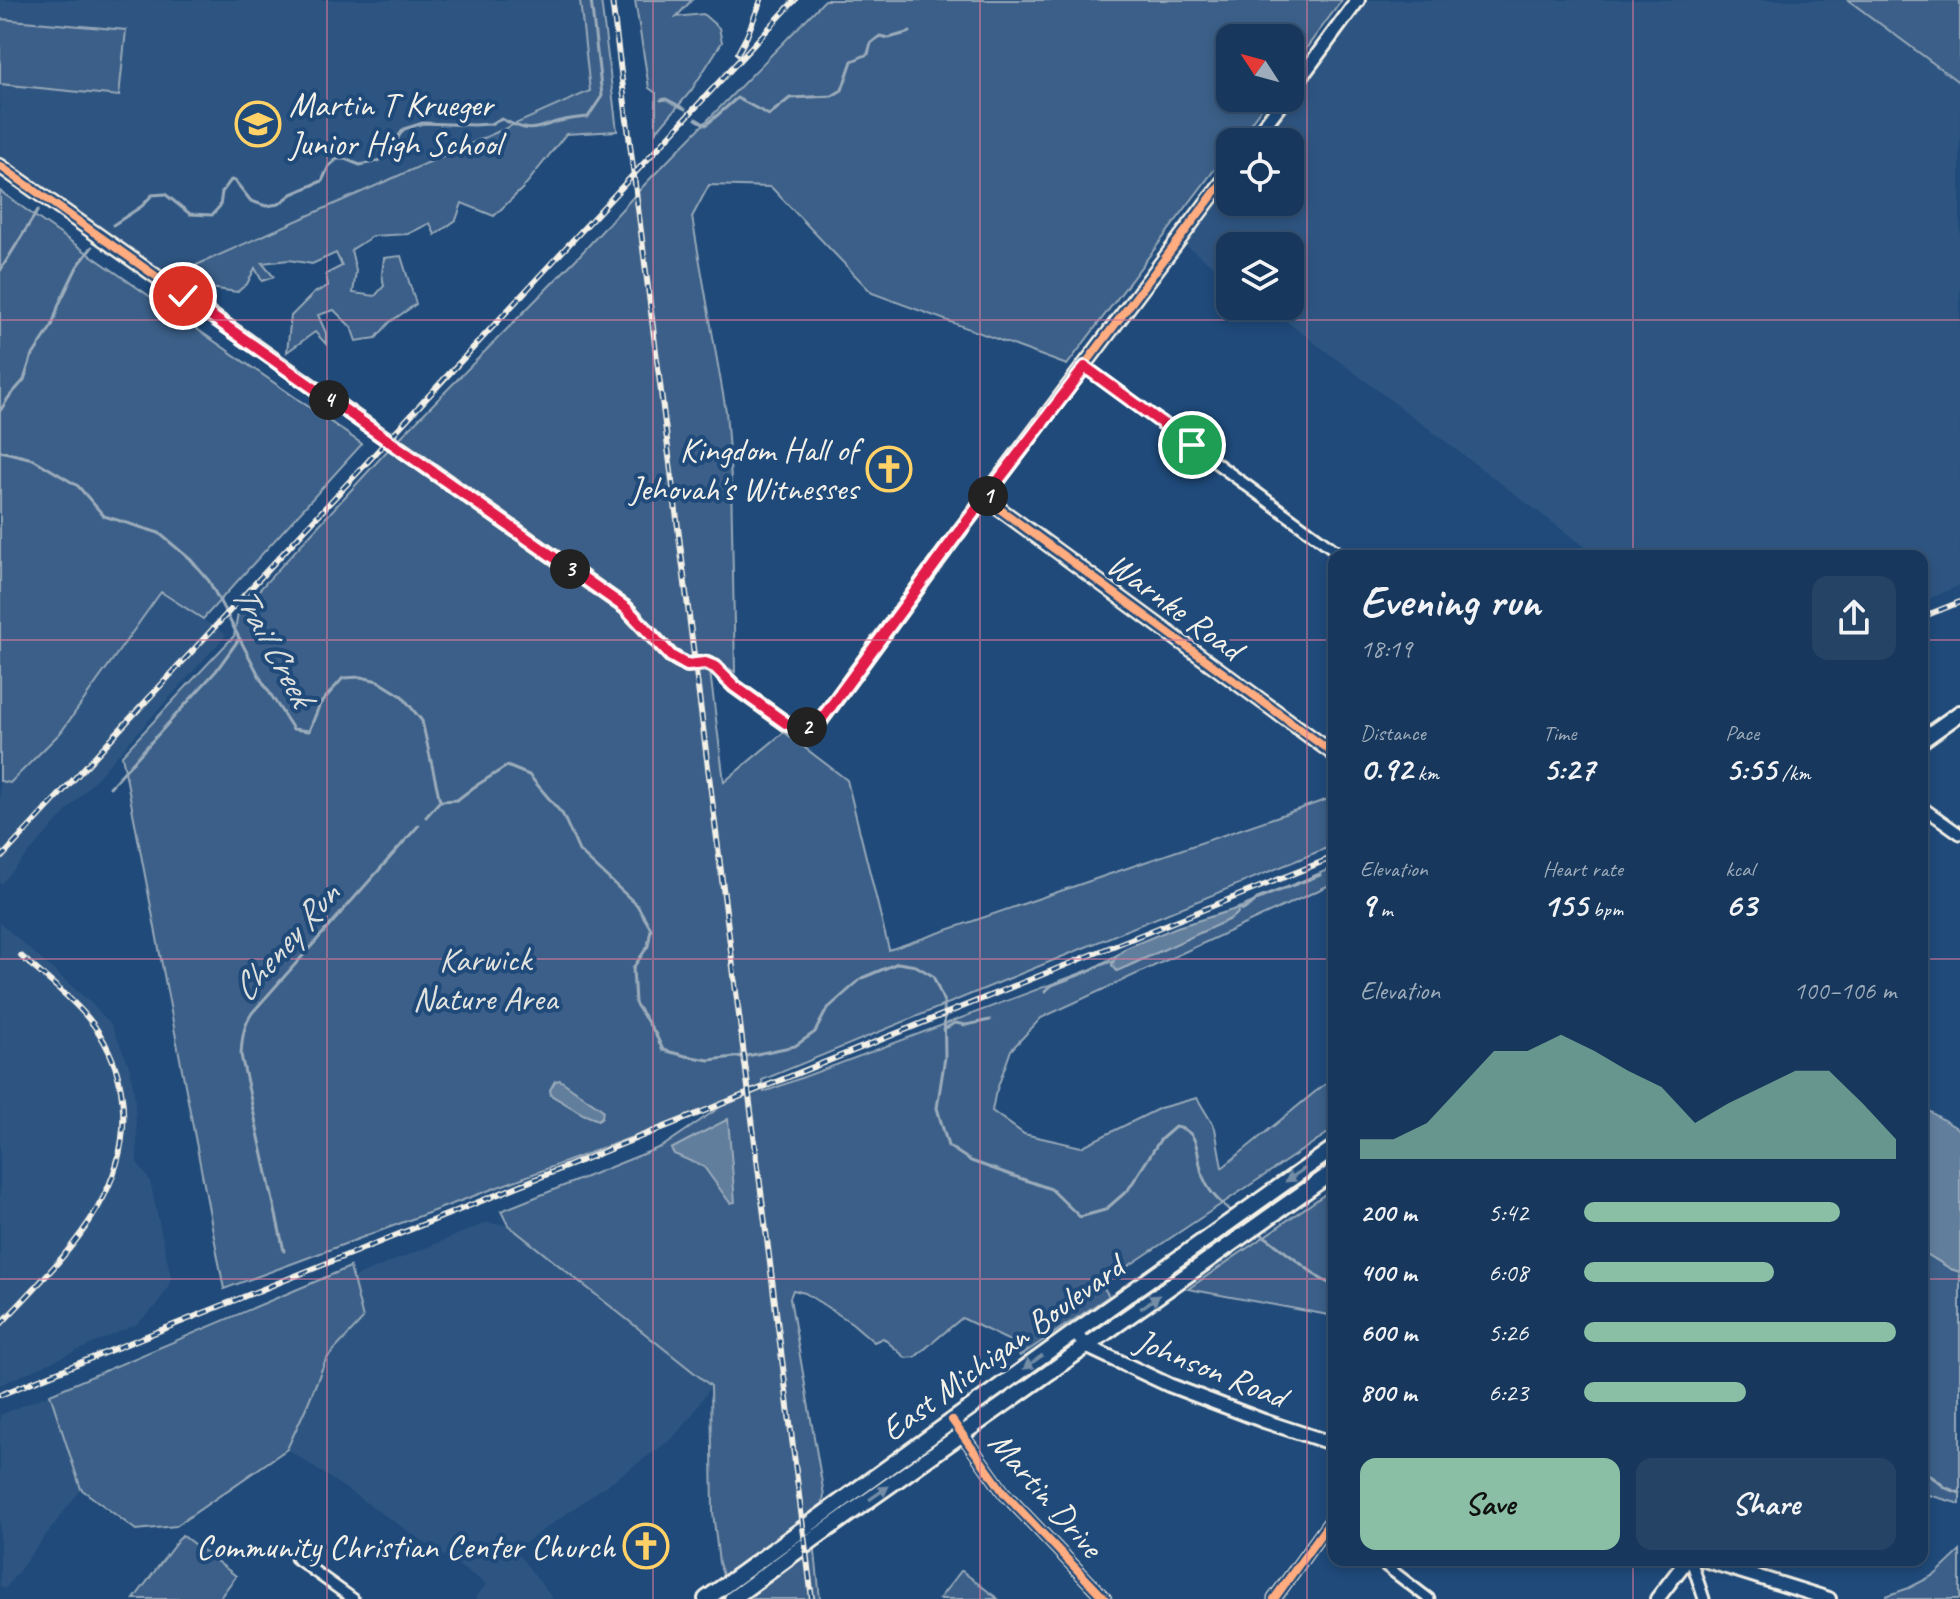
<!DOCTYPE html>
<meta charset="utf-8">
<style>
:root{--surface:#17385c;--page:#244365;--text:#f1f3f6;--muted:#9eacbb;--line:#365272;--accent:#8abfa5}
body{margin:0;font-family:Caveat,sans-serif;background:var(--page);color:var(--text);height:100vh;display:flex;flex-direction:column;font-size:30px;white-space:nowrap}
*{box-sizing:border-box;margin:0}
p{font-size:26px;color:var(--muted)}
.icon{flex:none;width:44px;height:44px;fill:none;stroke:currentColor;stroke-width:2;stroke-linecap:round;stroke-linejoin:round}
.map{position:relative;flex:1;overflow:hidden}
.side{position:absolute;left:1328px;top:550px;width:600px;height:1016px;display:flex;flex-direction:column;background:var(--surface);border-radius:16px;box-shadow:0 4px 12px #0003,0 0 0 2px var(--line)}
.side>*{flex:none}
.needle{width:52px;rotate:306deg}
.controls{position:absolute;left:1216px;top:24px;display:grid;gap:16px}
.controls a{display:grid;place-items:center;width:88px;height:88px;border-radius:16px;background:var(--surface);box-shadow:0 4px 12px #0003,0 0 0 2px var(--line);font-size:40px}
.pin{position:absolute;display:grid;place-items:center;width:68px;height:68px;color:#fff;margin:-34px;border:4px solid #fff;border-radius:50%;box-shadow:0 2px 8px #0007}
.km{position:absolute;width:40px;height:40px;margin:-20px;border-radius:50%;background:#222;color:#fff;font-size:22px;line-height:40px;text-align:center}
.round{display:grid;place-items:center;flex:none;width:84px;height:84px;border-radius:16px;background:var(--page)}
.headline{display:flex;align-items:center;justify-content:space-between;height:136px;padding:0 32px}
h1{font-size:44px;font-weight:700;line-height:60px}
.metrics{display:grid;grid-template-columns:repeat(3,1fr);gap:12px;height:136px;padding:8px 32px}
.metrics div{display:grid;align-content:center}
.metrics b{font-size:34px;font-weight:700}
.metrics small{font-size:22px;font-weight:400}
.metrics p{font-size:22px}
.chart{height:224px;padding:16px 32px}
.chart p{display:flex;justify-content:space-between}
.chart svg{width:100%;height:144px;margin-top:8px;fill:var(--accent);opacity:.7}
.primary-button{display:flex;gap:16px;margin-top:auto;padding:16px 32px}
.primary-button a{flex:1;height:92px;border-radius:16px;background:var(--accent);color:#111;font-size:32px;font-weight:700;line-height:92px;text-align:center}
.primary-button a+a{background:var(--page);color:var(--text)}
ul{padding:0 32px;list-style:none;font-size:26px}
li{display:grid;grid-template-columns:128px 96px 1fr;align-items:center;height:60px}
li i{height:20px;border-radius:10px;background:var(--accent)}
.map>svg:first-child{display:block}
.built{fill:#2d5581}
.green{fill:#3a5f88;stroke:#97a8b8;stroke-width:2}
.water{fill:#627e9d;stroke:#9cacbb;stroke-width:2}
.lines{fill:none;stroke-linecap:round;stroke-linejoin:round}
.stream{stroke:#9cacbb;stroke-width:3}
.street-casing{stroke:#f4f1e8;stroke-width:15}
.secondary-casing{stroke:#f4f1e8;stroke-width:18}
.primary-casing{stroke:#f4f1e8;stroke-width:20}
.street{stroke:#1f4a7a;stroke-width:9}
.secondary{stroke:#1f4a7a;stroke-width:12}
.primary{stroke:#1f4a7a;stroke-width:14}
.rail-casing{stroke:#f4f1e8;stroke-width:6}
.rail{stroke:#1f4a7a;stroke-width:3;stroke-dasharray:9;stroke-linecap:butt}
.cycleway-casing{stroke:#1f4a7a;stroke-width:13}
.cycleway{stroke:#ffac80;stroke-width:8}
.oneway{fill:#748da6}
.route-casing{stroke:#fff;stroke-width:16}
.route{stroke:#e11d48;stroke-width:10}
.grid{fill:none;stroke:#d87a9a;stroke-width:2;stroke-opacity:0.55}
.labels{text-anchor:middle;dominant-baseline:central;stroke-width:8;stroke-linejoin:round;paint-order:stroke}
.poi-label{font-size:34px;fill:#f4f1e8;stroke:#1f4a7a;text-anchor:end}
.street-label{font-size:34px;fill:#f4f1e8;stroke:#1f4a7a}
.park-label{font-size:34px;fill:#e1e2de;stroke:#1f4a7a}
.water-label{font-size:36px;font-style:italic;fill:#dee0dd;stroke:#1f4a7a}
</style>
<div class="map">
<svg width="1960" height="1599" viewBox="0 0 1960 1599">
<rect width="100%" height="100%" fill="#1f4a7a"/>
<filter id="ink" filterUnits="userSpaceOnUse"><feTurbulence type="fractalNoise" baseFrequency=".0125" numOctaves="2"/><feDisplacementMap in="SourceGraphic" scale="16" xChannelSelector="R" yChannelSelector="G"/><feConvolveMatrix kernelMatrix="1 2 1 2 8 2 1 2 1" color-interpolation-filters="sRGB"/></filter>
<g filter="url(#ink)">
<path class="built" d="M 0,0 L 580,0 L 590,91 L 172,276 L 0,157 Z
M 1365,0 L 1848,0 L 1960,83 L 1960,585 L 1922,602 L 1922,556 L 1597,556 L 1266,306 L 1290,306 L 1290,246 L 1230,246 L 1230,279 L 1184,244 L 1230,181 L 1230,202 L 1290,202 L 1290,142 L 1259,142 Z
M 161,591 L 226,635 L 0,885 L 0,781 L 10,783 L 61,732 Z
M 0,923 L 92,1004 L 110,1023 L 118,1040 L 129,1065 L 134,1090 L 137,1134 L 137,1162 L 150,1181 L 171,1277 L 169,1286 L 157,1305 L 137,1324 L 0,1385 Z
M 486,1223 L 508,1225 L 711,1386 L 692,1415 L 672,1439 L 515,1550 L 553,1599 L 475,1599 L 486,1584 L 287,1449 L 308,1403 L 326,1359 L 362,1319 L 352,1278 Z
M 50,1394 L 81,1489 L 5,1589 L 0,1586 L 0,1415 Z"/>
<path class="green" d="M 580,0 L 601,0 L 617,131 L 566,134 L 523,188 L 494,216 L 462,203 L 456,220 L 435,235 L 430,223 L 408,234 L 373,236 L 351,250 L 356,271 L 353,293 L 375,296 L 384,286 L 382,274 L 384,258 L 401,256 L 416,304 L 390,322 L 376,338 L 356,341 L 351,327 L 334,310 L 318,315 L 326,333 L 326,344 L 315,332 L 287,352 L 291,316 L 314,293 L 328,286 L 326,274 L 342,266 L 336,253 L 312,264 L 289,260 L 262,263 L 274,277 L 262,281 L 255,268 L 247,284 L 237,292 L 210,288 L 183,271 L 590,91 Z
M 635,0 L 692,0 L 676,17 L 703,14 L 719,28 L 722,42 L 691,91 L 656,132 L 656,93 L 649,88 Z
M 825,0 L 1342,0 L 1290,70 L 1290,38 L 1230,38 L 1230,98 L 1269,98 L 1236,142 L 1230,142 L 1230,149 L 1067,365 L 872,293 L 771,187 L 709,185 L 692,217 L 726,411 L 731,479 L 735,672 L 708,656 L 724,782 L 784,732 L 847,780 L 889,950 L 1334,797 L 1334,845 L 762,1080 L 764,1092 L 1113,961 L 1112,965 L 1118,970 L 1129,966 L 1237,914 L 1239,908 L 1334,867 L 1334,883 L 1041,1018 L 1011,1050 L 995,1095 L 992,1111 L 1024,1134 L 1081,1147 L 1160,1108 L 1197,1098 L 1215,1128 L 1222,1168 L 1321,1087 L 1334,1079 L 1334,1129 L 1121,1271 L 1117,1267 L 1099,1280 L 1109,1296 L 1020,1356 L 1008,1340 L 962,1318 L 915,1357 L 906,1358 L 883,1338 L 874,1342 L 852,1323 L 805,1293 L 793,1290 L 790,1298 L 824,1495 L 815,1552 L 820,1599 L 731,1599 L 719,1563 L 713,1512 L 711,1386 L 508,1225 L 501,1211 L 663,1146 L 729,1101 L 224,1289 L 122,755 L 234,636 L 238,613 L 387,451 L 578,257 L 647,182 Z
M 1848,0 L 1960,0 L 1960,83 Z
M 0,19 L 126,30 L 119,96 L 0,84 Z
M 0,191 L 43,222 L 362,444 L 203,619 L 161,592 L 61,732 L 10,783 L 0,781 Z
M 1334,1188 L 1334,1316 L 1188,1289 Z
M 1922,1251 L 1951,1269 L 1960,1272 L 1960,1504 L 1922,1493 Z
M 350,1267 L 363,1319 L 326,1359 L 308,1403 L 287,1449 L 176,1526 L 136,1530 L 81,1489 L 50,1394 Z
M 182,1535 L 236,1576 L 219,1599 L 134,1599 Z
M 1960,1551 L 1960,1599 L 1885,1599 L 1886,1596 L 1909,1588 L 1936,1574 Z
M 961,1571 L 962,1571 L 998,1599 L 939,1599 Z"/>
<path class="water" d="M 1239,908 L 1237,914 L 1228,920 L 1117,971 L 1112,965 L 1116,956 L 1126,948 L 1177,927 Z
M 560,1080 L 603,1110 L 602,1117 L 598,1120 L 583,1114 L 551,1095 L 550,1090 L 555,1081 Z
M 1922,1107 L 1960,1130 L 1960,1272 L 1951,1269 L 1922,1251 Z
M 728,1119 L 735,1202 L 730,1203 L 704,1167 L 674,1154 L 671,1149 Z"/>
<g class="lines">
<path class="stream" d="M 661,100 L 666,99 L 685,109
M 696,119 L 706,125 L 737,98 L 769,115 L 790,98 L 832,96 L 842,90 L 852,61 L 868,54 L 871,43 L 880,36 L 889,38 L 910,32
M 113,225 L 142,206 L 152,195 L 165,194 L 190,214 L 212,215 L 220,206 L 222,192 L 231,180 L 235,181 L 251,201 L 266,206 L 279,204 L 292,194 L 322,181 L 329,166 L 337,159 L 345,159 L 360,165 L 378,161 L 393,152 L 398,146 L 398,137 L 404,129 L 423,123 L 474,125 L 490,124 L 502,119 C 527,132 531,131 556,122 C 566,119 578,118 588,117 L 602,96 L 591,0
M 0,271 L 38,210
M 0,411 L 9,397 L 24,380 L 31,358 L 52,326 L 59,304 L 77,267 L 92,247
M 0,451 L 33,459 L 78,486 L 104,516 L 159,533 L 191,560 L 209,581 L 262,681 L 293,729 L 309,731 L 320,704 L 343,678 L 361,677 L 378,681 L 402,696 L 422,721 L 440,801 L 457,800 L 474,787 L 507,766 L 529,775 L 563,815 L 579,851 L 637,905 L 651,929 L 648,946 L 633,968 L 635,1003 L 655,1033 L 663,1050 L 686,1056 L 709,1060 L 752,1055 L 795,1046 L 815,1032 L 827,1009 L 862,978 L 898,963 L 916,966 L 933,976 L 944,1002 L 945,1057 L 937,1108 L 948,1146 L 971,1161 L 1051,1189 L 1080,1217 L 1105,1210 L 1128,1190 L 1160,1140 L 1175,1127 C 1203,1130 1195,1159 1204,1179 C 1210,1194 1221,1204 1234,1213
M 110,787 L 216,671 L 239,639
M 426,817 L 439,802
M 1239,908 L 1243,910 L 1252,904 L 1257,899 L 1320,875
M 1045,991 L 1052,985 L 1089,971 L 1116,956
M 944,1029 L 955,1023 L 966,1025 L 990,1020
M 1259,1232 L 1321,1279 L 1334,1286
M 284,1251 L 241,1055 C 242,1039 243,1027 252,1013 L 419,825
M 1922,1469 L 1946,1488 L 1960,1493"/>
<g class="street-casing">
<path id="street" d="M 1085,367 L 1343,556
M 1922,807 L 1960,834
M 952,1420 L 1004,1493 L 1105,1599
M 296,1558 L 353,1599
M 1378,1560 L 1429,1599
M 1691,1560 L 1704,1599
M 1274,1599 L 1334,1516"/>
</g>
<g class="secondary-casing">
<path id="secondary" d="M 1290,92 L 1358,0
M 1252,142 L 1285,98
M 0,166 L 626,608 L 671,656 L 687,665 L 705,663 L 715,667 L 734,686 L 787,724 L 804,728 L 821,720 L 955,537 L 1230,172
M 986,499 L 1334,754
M 1075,1332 L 1086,1346 L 1169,1385 L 1264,1421 L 1334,1444
M 1704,1560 L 1829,1599
M 1657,1599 L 1687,1560"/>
</g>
<g class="primary-casing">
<path id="primary" d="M 1922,740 L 1960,713
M 706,1599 L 1075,1332 L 1334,1148
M 732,1599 L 815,1538 L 1334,1171"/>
</g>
<use href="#street" class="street"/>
<use href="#secondary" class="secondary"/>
<use href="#primary" class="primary"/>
<g class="rail-casing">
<path id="rail" d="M 612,0 L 812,1599
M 738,53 L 747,36 L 761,0
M 1922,617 L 1960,602
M 0,859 L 795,0
M 0,1325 C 62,1258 138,1191 121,1090 C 117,1065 105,1038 88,1018 C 69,995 43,976 21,956
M 0,1395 L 1334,857"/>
</g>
<use href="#rail" class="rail"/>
<g class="cycleway-casing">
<path id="cycleway" d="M 0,166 L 626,608 L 671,656 L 687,665 L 705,663 L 715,667 L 734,686 L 787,724 L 804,728 L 821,720 L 955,537 L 1230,172
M 986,499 L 1334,754
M 952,1420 L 1004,1493 L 1105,1599
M 1274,1599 L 1334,1516"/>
</g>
<use href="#cycleway" class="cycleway"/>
</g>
<defs><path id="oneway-solid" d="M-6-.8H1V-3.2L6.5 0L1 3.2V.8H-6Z" transform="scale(2)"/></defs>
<g class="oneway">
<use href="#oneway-solid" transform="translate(1295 1175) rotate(145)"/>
<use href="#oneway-solid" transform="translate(1150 1302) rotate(-35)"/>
<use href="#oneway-solid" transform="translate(1033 1362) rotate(144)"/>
<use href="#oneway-solid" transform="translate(879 1493) rotate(-35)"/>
</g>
</g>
<g class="lines" filter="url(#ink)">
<g class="route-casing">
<path id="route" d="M 183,296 L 626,608 L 671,656 L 687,665 L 705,663 L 715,667 L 734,686 L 787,724 L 804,728 L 821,720 L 955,537 L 1085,367 L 1192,445"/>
</g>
<use href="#route" class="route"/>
</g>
<path class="grid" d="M 327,0 L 327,1599M 653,0 L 653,1599M 980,0 L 980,1599M 1307,0 L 1307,1599M 1633,0 L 1633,556M 0,320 L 1960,320M 0,640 L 1334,640M 1922,640 L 1960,640M 0,959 L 1334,959M 1922,959 L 1960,959M 0,1279 L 1334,1279M 1922,1279 L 1960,1279M 1633,1560 L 1633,1599"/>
<defs>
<g id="school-ring" transform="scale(2.3)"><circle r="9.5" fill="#1f4a7a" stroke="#ffd166" stroke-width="1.5"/><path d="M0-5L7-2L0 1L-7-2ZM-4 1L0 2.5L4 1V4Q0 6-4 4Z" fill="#ffd166"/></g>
<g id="church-ring" transform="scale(2.3)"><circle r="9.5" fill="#1f4a7a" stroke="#ffd166" stroke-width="1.5"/><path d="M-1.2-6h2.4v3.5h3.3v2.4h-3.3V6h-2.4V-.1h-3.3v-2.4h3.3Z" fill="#ffd166"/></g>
</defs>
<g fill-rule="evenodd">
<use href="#school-ring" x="258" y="124"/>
<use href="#church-ring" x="889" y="469"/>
<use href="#church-ring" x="646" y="1546"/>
</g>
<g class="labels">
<g class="poi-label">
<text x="289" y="104" text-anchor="start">Martin T Krueger<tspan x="289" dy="39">Junior High School</tspan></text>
<text x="858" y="449">Kingdom Hall of<tspan x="858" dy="39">Jehovah's Witnesses</tspan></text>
<text x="615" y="1546">Community Christian Center Church</text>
</g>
<g class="street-label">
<text transform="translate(1175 606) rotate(36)">Warnke Road</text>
<text transform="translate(1002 1348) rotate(-36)">East Michigan Boulevard</text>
<text transform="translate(1211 1368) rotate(22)">Johnson Road</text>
<text transform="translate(1046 1494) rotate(49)">Martin Drive</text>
</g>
<g class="park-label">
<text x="485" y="959">Karwick<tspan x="485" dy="39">Nature Area</tspan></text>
</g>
<g class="water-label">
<text transform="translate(273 645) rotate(61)">Trail Creek</text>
<text transform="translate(285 942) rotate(-49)">Cheney Run</text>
</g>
</g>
</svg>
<div class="controls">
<a><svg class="needle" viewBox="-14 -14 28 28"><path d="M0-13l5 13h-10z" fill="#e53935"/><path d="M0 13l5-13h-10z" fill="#9eacbb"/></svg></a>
<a><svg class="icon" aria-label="locate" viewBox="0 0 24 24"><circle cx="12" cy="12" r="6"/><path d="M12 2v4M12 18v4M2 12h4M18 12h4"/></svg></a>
<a><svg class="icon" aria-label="layers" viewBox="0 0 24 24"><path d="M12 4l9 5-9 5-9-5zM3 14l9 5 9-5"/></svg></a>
</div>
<div class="pin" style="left:1192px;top:445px;background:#1e9e55"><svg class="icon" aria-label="arrive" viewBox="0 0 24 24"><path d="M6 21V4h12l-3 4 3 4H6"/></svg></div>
<div class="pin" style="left:183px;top:296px;background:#d93025"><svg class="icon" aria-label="check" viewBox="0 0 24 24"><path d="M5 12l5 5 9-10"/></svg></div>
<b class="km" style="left:988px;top:496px">1</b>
<b class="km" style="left:807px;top:727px">2</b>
<b class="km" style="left:570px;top:569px">3</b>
<b class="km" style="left:329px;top:400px">4</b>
<section class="side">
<div class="headline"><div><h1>Evening run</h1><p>18:19</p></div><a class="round"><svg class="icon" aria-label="share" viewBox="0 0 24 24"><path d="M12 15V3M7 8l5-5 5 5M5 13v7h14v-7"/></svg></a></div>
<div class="metrics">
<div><p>Distance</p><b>0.92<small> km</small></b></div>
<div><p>Time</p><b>5:27</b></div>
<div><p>Pace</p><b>5:55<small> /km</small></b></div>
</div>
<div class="metrics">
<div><p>Elevation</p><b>9<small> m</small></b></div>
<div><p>Heart rate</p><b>155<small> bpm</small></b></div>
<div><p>kcal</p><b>63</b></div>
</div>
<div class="chart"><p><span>Elevation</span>100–106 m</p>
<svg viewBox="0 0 160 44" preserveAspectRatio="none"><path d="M0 44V38L10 38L20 33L30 22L40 11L50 11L60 6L70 11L80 17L90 22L100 33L110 27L120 22L130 17L140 17L150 27L160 38V44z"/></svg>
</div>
<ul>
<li><b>200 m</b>5:42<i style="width:82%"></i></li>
<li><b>400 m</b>6:08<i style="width:61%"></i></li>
<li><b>600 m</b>5:26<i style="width:100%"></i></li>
<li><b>800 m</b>6:23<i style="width:52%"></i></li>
</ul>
<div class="primary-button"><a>Save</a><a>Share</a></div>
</section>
</div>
